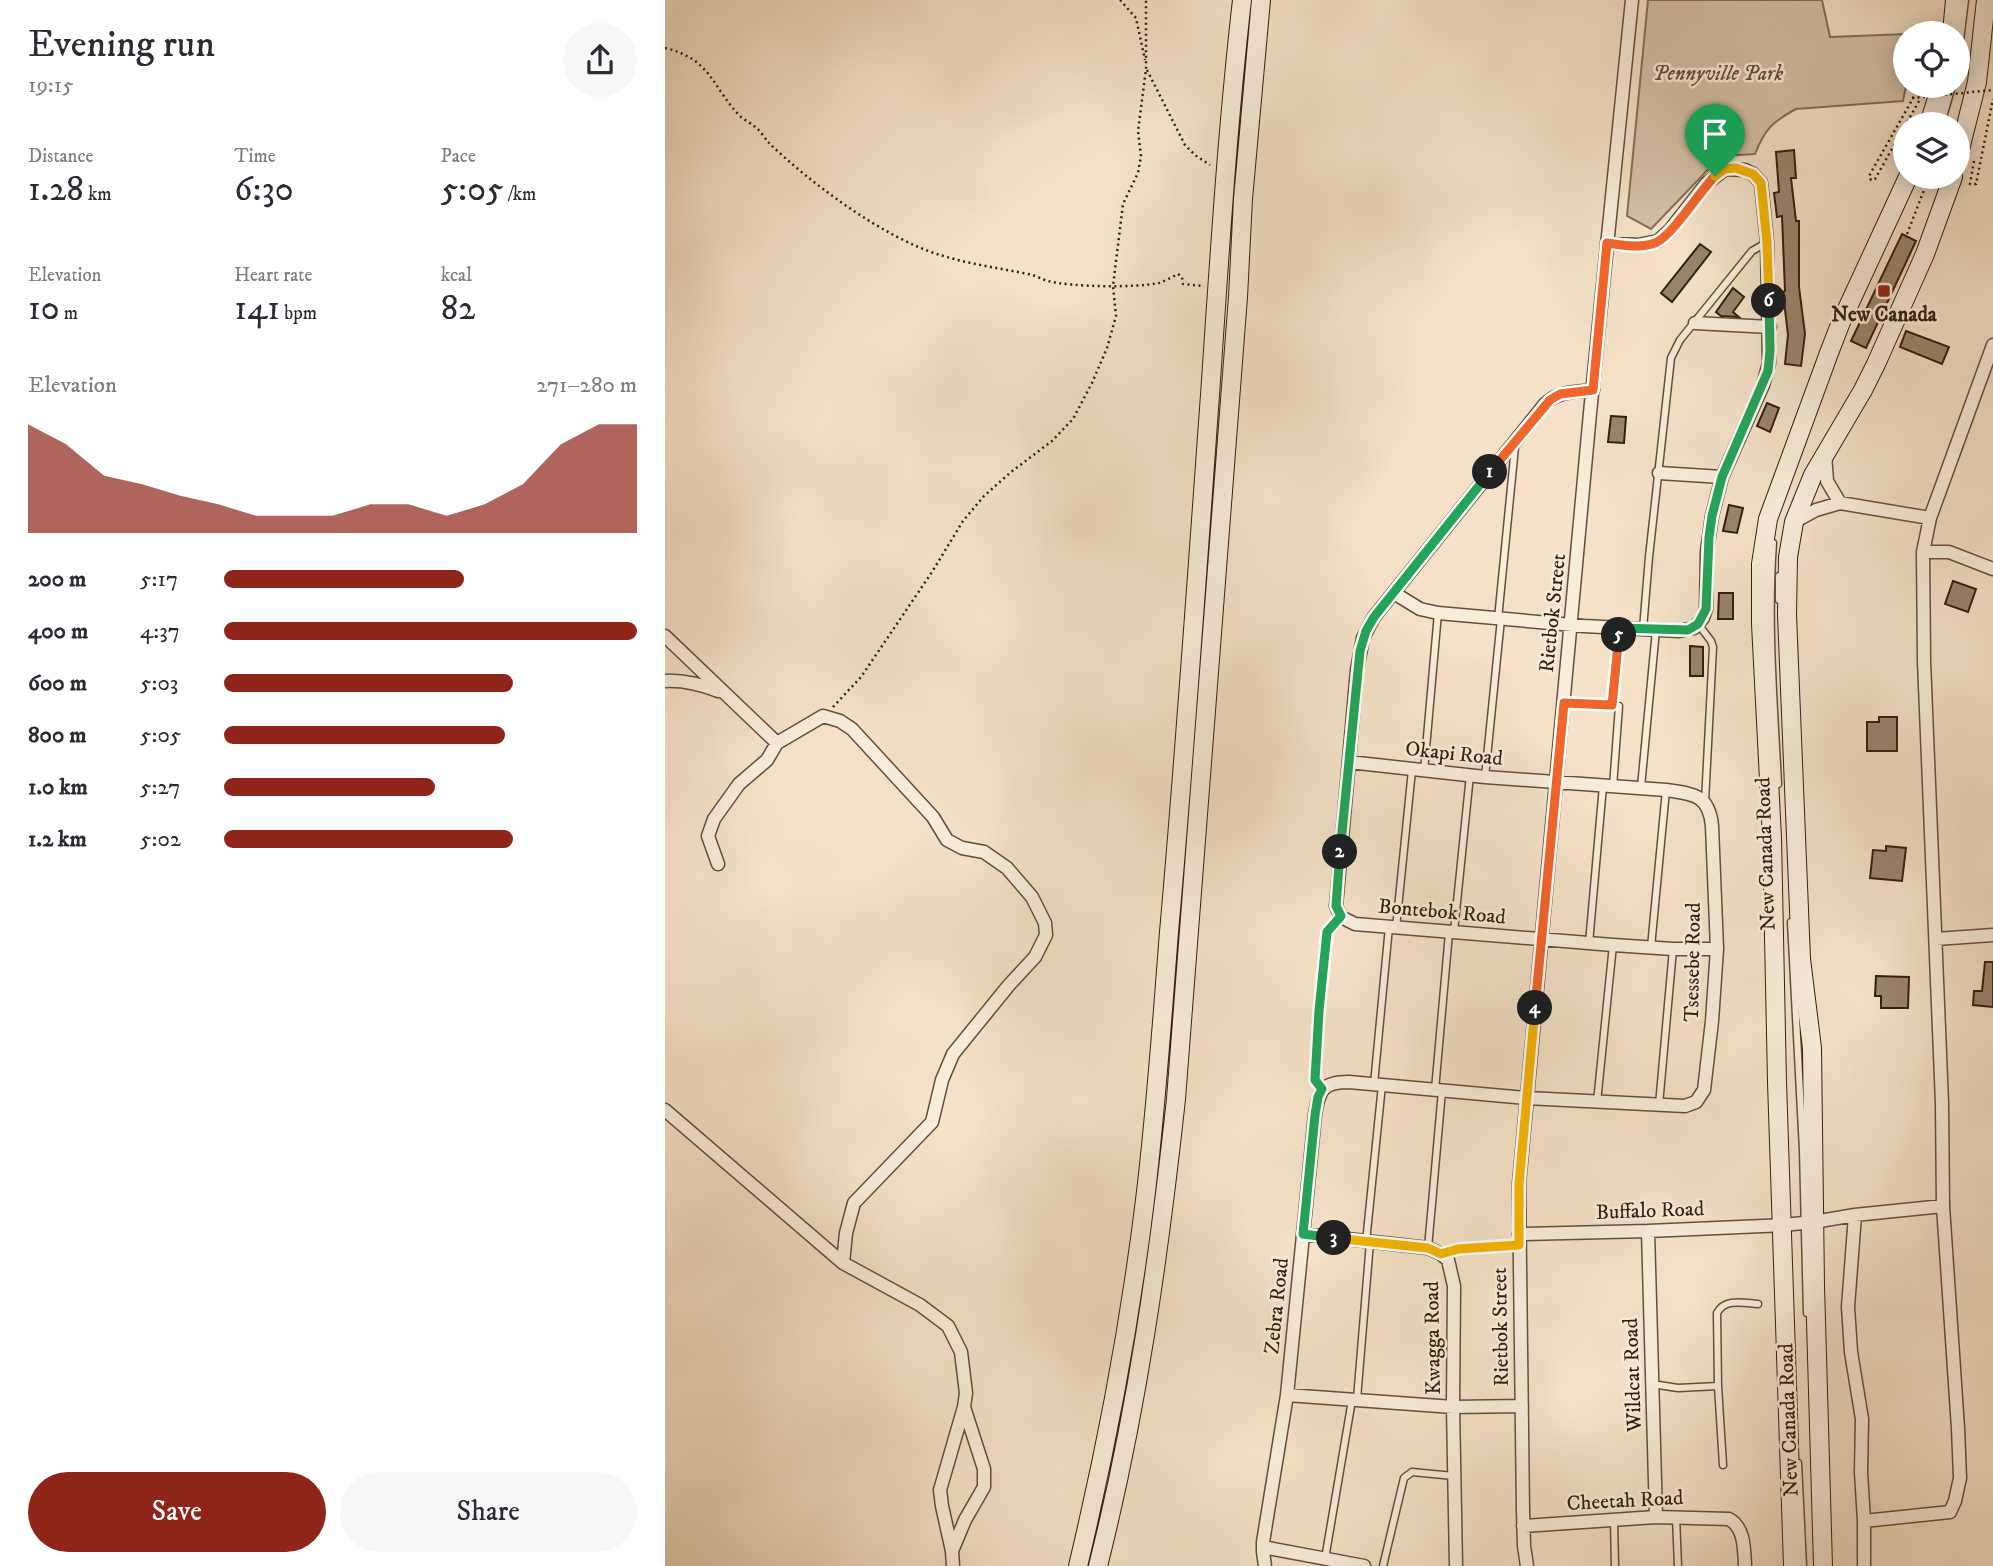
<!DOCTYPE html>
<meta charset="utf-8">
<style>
:root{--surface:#fff;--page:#f7f7f7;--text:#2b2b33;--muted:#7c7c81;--accent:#8f2418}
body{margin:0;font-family:"IM FELL DW Pica",serif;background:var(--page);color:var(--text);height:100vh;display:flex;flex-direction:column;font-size:26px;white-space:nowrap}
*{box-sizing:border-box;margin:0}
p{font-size:23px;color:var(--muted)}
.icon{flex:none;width:38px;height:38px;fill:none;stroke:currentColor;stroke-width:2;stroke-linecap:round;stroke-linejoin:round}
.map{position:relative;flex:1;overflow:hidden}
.side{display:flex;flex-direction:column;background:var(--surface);width:665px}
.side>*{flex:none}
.tools{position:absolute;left:1228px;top:21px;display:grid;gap:14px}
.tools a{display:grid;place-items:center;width:77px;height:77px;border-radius:50%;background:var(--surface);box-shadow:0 4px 18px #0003;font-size:35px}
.pin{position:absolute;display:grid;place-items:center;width:60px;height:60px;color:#fff;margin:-72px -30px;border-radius:50% 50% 50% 0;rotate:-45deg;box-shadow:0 0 7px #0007}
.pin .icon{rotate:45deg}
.km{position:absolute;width:35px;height:35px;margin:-18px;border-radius:50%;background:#222;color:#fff;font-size:19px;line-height:35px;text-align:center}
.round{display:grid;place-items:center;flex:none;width:74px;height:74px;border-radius:37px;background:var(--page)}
.summary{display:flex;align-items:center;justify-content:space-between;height:119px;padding:0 28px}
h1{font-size:38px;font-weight:600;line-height:52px}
.figures{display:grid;grid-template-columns:repeat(3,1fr);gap:10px;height:119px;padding:7px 28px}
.figures div{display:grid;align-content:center}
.figures b{font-size:35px;font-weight:600}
.figures small{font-size:19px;font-weight:400}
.figures p{font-size:19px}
.chart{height:196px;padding:14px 28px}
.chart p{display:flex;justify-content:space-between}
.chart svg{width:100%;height:126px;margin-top:7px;fill:var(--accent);opacity:.7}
.cta{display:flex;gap:14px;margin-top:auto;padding:14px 28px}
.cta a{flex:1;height:80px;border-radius:42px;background:var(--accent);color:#fff;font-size:28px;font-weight:600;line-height:80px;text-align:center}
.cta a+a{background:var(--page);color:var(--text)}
ul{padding:0 28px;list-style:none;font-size:23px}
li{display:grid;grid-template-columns:112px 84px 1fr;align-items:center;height:52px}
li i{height:18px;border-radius:9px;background:var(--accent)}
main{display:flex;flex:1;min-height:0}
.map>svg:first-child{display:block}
.green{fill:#d4c0a7;stroke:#856e59;stroke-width:2}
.building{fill:#99836d;stroke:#361d0b;stroke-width:2}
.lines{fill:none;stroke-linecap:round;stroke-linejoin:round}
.lane-casing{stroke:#664e3a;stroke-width:9}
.street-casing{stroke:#664e3a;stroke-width:15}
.secondary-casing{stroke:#361d0b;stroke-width:20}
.path{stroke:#361d0b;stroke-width:2.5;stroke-dasharray:2 3.5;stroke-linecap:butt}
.lane{stroke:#f8ecdb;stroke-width:6}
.street{stroke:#f8ecdb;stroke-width:12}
.secondary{stroke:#f8ecdb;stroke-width:18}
.path-bridge{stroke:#361d0b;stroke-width:2.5;stroke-dasharray:2 3.5;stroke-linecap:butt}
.split-1-casing{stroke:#fff;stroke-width:14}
.split-2-casing{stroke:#fff;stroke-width:14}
.split-3-casing{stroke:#fff;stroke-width:14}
.split-4-casing{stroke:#fff;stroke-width:14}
.split-5-casing{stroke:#fff;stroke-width:14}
.split-6-casing{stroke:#fff;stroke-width:14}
.split-7-casing{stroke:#fff;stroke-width:14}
.split-1{stroke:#f0652b;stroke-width:9}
.split-2{stroke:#22a559;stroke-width:9}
.split-3{stroke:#22a559;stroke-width:9}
.split-4{stroke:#f5b400;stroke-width:9}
.split-5{stroke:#f0652b;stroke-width:9}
.split-6{stroke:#22a559;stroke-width:9}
.split-7{stroke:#f5b400;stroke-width:9}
.poi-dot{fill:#8f2418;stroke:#f8ecdb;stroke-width:2.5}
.labels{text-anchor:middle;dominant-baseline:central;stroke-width:5;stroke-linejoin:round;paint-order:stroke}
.park-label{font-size:21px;font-style:italic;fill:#654e3a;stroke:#f8ecdb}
.poi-label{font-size:21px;font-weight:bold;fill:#361d0b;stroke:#f8ecdb}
.street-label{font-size:21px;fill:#361d0b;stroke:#f8ecdb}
</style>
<main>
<section class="side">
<div class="summary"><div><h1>Evening run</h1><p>19:15</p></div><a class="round"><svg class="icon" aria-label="share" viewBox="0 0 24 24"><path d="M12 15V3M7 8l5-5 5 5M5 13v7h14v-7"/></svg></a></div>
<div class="figures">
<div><p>Distance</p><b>1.28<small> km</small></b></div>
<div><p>Time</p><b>6:30</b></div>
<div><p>Pace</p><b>5:05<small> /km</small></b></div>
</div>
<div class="figures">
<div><p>Elevation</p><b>10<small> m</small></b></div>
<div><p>Heart rate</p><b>141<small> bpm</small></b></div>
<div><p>kcal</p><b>82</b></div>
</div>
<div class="chart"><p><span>Elevation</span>271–280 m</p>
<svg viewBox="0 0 160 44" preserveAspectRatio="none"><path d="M0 44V6L10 13L20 24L30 27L40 31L50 34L60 38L70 38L80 38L90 34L100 34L110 38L120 34L130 27L140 13L150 6L160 6V44z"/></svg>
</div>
<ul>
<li><b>200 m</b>5:17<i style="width:58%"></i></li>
<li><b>400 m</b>4:37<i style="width:100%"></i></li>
<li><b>600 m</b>5:03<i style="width:70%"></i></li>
<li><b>800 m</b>5:05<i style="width:68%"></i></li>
<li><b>1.0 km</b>5:27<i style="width:51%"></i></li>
<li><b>1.2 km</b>5:02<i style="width:70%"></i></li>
</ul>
<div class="cta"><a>Save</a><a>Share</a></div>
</section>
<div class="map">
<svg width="1328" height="1566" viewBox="0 0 1328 1566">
<rect width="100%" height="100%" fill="#f4e1c7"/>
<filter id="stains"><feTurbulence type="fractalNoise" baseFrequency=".00286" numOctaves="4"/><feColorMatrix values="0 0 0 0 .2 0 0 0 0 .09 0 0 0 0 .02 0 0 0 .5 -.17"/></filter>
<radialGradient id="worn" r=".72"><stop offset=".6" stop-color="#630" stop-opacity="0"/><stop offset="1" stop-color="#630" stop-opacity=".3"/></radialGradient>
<path class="green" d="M 983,0 L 1157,0 L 1165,37 L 1241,34 L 1241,86 L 1238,101 L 1131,109 C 1107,122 1100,129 1090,154 L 1056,156 L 986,229 L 962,216 Z"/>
<path class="building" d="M 1129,150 L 1131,178 L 1126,178 L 1131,221 L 1134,221 L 1134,287 L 1140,334 L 1136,366 L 1120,364 L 1123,335 L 1118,292 L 1120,291 L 1117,216 L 1112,217 L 1109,193 L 1114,192 L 1111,152 Z
M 1237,234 L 1251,241 L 1201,348 L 1186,341 Z
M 1035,244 L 1046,252 L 1007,302 L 996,293 Z
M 1068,288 L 1079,297 L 1068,312 L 1074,317 L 1056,316 L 1051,312 Z
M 1241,331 L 1284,347 L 1277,364 L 1235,347 Z
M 1102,403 L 1114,408 L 1105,432 L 1092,426 Z
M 946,416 L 961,417 L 959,443 L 943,442 Z
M 1064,505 L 1078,508 L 1072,533 L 1058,531 Z
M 1288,581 L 1311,589 L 1303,612 L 1280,604 Z
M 1054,593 L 1068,593 L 1068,619 L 1053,619 Z
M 1025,646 L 1038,647 L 1038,676 L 1025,676 Z
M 1214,717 L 1232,717 L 1232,751 L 1202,751 L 1202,722 L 1214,722 Z
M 1221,846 L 1241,848 L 1237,881 L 1205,878 L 1208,850 L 1221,851 Z
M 1320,962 L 1328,962 L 1328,1007 L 1308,1005 L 1309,991 L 1317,991 Z
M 1211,976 L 1244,977 L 1243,1008 L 1216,1008 L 1216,996 L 1210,996 Z"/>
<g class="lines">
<g class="lane-casing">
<path id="lane" d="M 1293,57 L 1300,0
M 1276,124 L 1287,86
M 1108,543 C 1102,623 1109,704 1113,784
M 1114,600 L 1114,576
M 833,619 L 850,447
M 1033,624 L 1046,641 L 1048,647 L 1040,802
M 978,629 L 984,557 L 1006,358 L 1015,340 L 1087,251 L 1101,243
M 899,703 L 954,706 L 948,787
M 947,705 L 955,628
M 759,771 L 773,613
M 820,777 L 836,619
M 976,787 L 991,630
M 1126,922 L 1138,1150 L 1142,1313
M 731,928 L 747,770
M 789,931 L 805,775
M 924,943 L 938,786
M 986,947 L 1001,790
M 709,1084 L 724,927
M 657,1089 L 650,1080 L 654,1011 L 662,932 L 676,917
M 770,1090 L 784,933
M 932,1102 L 948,945
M 994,1105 L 1008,949
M 701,1242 L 717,1085
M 763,1248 L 777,1091
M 987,1384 L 1013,1388 L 1053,1386
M 692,1399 L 705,1242
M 1133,1463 L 1138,1566
M 1058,1465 L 1053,1386 L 1052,1313 C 1060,1298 1078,1303 1093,1304
M 1011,1517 L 1013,1566
M 949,1521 L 950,1566
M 660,1559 L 687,1400
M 718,1566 L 739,1478 L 747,1472 L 789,1476"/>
</g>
<g class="street-casing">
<path id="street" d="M 1030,323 L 1105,327
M 928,390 C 911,392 893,391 880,404 L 709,617 L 698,638 L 692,670 L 671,906 L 676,917 L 690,924 L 948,945 L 1008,949 L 1052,949
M 1160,454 L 1162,481 L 1175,503
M 994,473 L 1057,477
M 1129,522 L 1151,510 L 1175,503 L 1265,518
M 1258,552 L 1284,552 L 1328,569
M 729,593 L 755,609 L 773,613 L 919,626 L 1014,631 L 1029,628 L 1038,618 L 1041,609 L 1042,551 L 1047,516 L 1057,477 L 1098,385 L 1104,363 L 1102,242 L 1096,183 L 1088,174 L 1080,170 L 1060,169 L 1041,184 L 1005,230 L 993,241 L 973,245 L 942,243
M 0,636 L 112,743
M 0,681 C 19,680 35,684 53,691
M 53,864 L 43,836 L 49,819 L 74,784 L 102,760 L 112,743 L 158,716 L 175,721 L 187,729 L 268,817 L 282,840 L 297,848 L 319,852 L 342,868 L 367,897 L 380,923 L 381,935 L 370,957 L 344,985 L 288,1054 L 277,1080 L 267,1122 L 189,1203 L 181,1233 L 178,1263
M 1271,939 L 1328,935
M 0,1110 L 178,1263 L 255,1305 L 283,1326 L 296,1352 L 301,1393 L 299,1407 L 319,1469 L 319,1487 L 300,1520 L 287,1551 L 288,1566
M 1190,1215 L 1183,1307 L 1186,1352 L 1197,1419 L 1196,1472 L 1199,1521 L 1199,1566
M 983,1231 L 991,1517
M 638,1234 L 763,1248 L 776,1254 L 783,1260 L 789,1286 L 788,1407 L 791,1566
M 854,1234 L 983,1231 L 1118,1225 L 1149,1222 L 1190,1215 L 1278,1206
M 622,1395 L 788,1407 L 857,1406
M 1199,1521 L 1285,1512 L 1290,1501 L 1295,1478 L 1293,1428 L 1278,1206 L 1277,1103 L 1259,661 L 1258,552 L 1265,518 L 1328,345
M 858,1526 L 991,1517 L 1064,1519 C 1080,1528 1079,1549 1080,1566
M 598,1547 L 699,1566
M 287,1551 L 277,1506 L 275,1490 L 299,1407
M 600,1566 L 598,1552 L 598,1542 L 622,1395 L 650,1115 C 654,1090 657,1082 684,1082 L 862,1098 L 1020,1106 L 1031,1102 L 1039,1090 L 1047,1021 L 1052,949 L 1047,826 C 1044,794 1028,794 1001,790 L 820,777 L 684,762
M 862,1566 L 859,1546 L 858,1511 L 854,1184 L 925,413 L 967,0"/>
</g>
<g class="secondary-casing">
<path id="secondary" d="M 1287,33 L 1290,0
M 1264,124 L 1276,86
M 1293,157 L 1312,82 L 1321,0
M 413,1566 C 442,1445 465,1323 480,1200 C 491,1111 497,1021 504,932 C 520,753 532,574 545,395 C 554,263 562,131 577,0
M 433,1566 C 472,1412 494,1256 511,1099 L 573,297 L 578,199 L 596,0
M 1128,1566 L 1112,1082 L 1107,838 L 1096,624 L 1096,564 L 1103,519 L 1164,353 L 1176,322 L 1243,177
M 1158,1566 L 1150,1286 L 1147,1048 L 1136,959 L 1122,615 L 1123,557 L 1129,522 L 1148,475 L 1198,390 L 1211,364 L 1260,254 L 1288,177"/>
</g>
<path class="path" d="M 455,0 L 471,18 L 480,60
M 0,48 C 47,59 47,88 76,117 C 80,120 85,123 89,126 C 95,130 99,137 103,142 C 145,183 219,238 275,255 C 304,264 333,268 363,274 C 370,275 376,279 383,281 C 406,287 470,288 494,283 C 500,281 507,277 513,274 L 517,277 L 518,284 L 539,286
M 482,70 L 520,145 L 530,155 L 545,165
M 1254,101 L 1210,179 L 1206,180 L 1204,176 L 1255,86
M 1309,161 L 1305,184 L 1311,184 L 1328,99
M 1242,234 L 1264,177
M 168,707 L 196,677 L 267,572 L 298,521 L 319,496 L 346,472 L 387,441 L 408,419 L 427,383 L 442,348 L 451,316 L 448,286 L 458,204 L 473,173 L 476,156 L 473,131 L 481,69 L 481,0
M 790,1250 L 842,1246"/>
<use href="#lane" class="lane"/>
<use href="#street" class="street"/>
<use href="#secondary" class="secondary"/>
<path class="path-bridge" d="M 1247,98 L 1328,90"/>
</g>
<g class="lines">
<g class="split-1-casing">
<path id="split-1" d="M 825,472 L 885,400 L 895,394 L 928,390 L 942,243 C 956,245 978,249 992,242 C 1008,234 1035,191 1050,176"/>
</g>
<g class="split-2-casing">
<path id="split-2" d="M 675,852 L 695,651 L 701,631 L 709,617 L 825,472"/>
</g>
<g class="split-3-casing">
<path id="split-3" d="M 669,1238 L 638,1234 L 650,1115 L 653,1097 L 657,1089 L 650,1080 L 654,1011 L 662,932 L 676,916 L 671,906 L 675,852"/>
</g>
<g class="split-4-casing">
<path id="split-4" d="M 669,1238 L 763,1248 L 776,1254 L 793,1249 L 854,1245 L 854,1184 L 870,1008"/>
</g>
<g class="split-5-casing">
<path id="split-5" d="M 870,1008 L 899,703 L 947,705 L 954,635"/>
</g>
<g class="split-6-casing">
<path id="split-6" d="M 954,635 L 955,628 L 1023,630 L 1033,624 L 1041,609 L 1044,537 L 1047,516 L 1057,477 L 1103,371 L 1105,351 L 1104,301"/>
</g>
<g class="split-7-casing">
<path id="split-7" d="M 1050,176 L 1060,169 L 1071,168 L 1088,174 L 1096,183 L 1102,242 L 1104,301"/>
</g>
<use href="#split-1" class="split-1"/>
<use href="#split-2" class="split-2"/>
<use href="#split-3" class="split-3"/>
<use href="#split-4" class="split-4"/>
<use href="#split-5" class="split-5"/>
<use href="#split-6" class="split-6"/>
<use href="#split-7" class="split-7"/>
</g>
<rect class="poi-dot" x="1212" y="284" width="14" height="14" rx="3.5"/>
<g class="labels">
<g class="park-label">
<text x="1053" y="74">Pennyville Park</text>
</g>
<g class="poi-label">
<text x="1219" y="315">New Canada</text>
</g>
<g class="street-label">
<text transform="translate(888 613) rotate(-84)">Rietbok Street</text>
<text transform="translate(789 754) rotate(6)">Okapi Road</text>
<text transform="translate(1101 854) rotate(-92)">New Canada Road</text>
<text transform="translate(777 912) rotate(5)">Bontebok Road</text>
<text transform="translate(1028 962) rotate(-89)">Tsessebe Road</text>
<text transform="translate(985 1211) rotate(-2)">Buffalo Road</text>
<text transform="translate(612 1306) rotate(-84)">Zebra Road</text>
<text transform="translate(836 1327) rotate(-91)">Rietbok Street</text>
<text transform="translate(768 1338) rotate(-91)">Kwagga Road</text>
<text transform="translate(968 1375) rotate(-92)">Wildcat Road</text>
<text transform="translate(1124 1420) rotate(-92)">New Canada Road</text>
<text transform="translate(960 1501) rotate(-3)">Cheetah Road</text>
</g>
</g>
<rect width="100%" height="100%" filter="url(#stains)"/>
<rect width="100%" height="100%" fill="url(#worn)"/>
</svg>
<div class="tools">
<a><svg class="icon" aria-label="locate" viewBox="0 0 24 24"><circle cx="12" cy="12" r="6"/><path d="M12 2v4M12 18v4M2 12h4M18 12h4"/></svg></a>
<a><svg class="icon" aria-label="layers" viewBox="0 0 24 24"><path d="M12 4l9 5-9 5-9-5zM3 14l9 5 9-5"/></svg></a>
</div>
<div class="pin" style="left:1050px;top:176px;background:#1e9e55"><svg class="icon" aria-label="arrive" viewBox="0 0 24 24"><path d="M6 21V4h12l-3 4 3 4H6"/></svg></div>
<b class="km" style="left:825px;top:472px">1</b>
<b class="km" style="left:675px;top:852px">2</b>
<b class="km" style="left:669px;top:1238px">3</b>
<b class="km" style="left:870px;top:1008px">4</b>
<b class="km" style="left:954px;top:635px">5</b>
<b class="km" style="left:1104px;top:301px">6</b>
</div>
</main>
